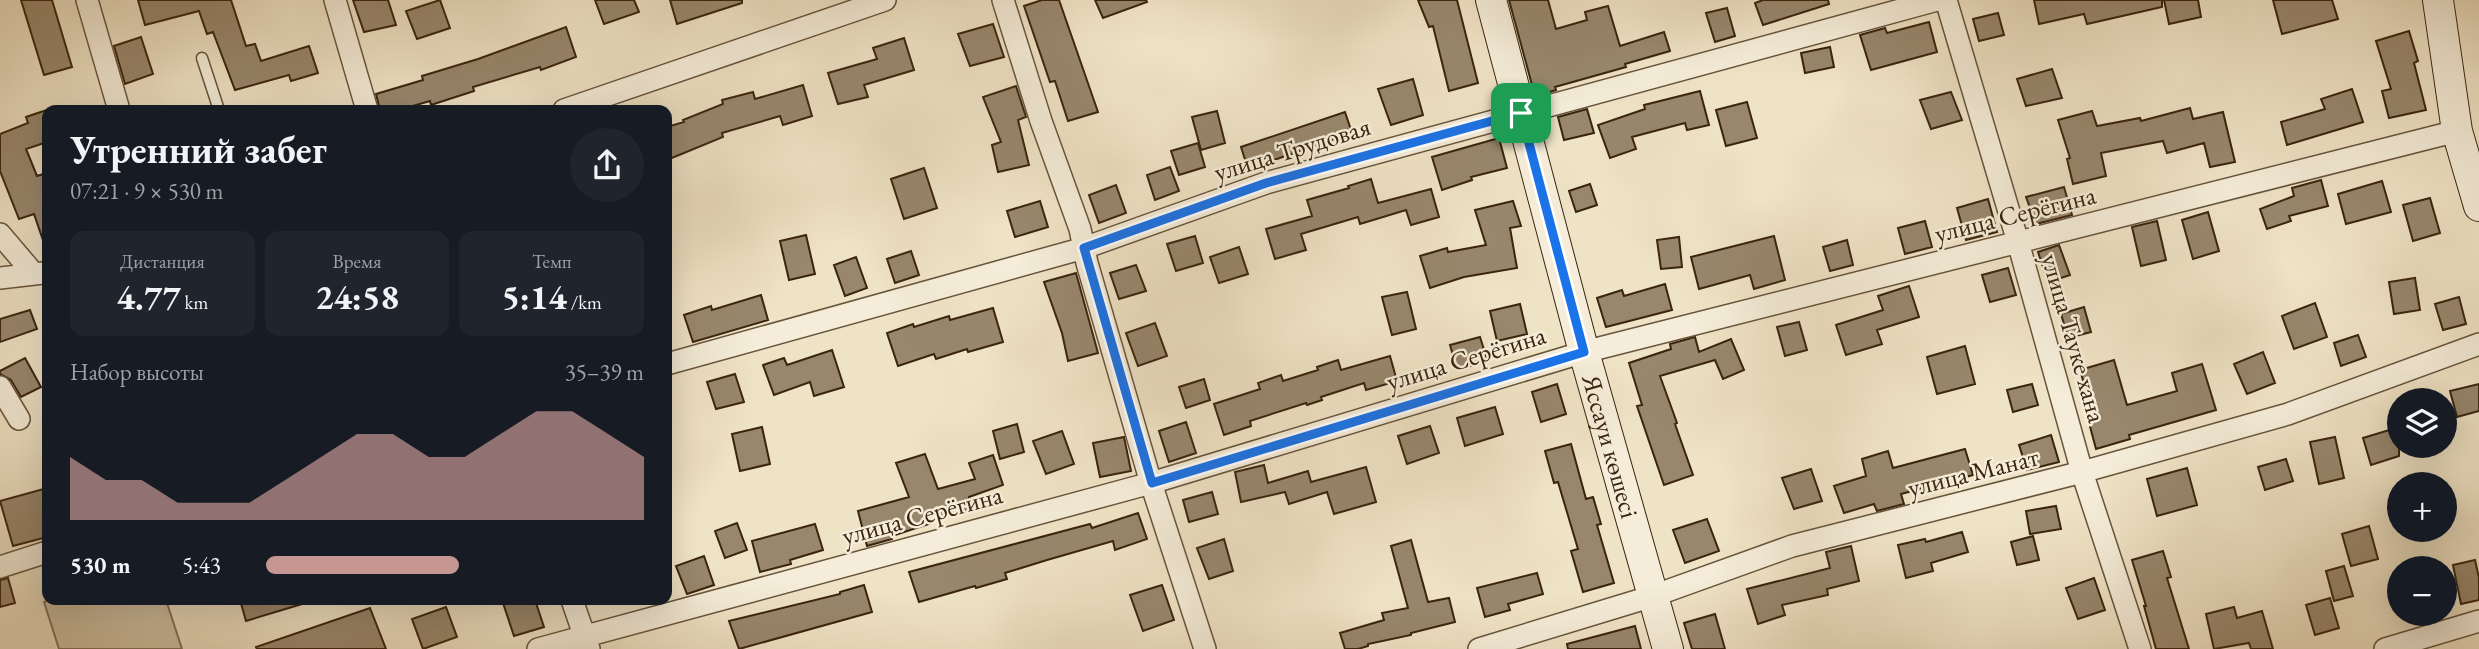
<!DOCTYPE html>
<html lang="ru">
<meta charset="utf-8">
<style>
:root{--surface:#171b24;--page:#20242c;--text:#f1f3f6;--muted:#9ea1a6;--accent:#c59692}
body{margin:0;font-family:"EB Garamond",serif;background:var(--page);color:var(--text);height:100vh;display:flex;flex-direction:column;font-size:26px;white-space:nowrap}
*{box-sizing:border-box;margin:0}
p{font-size:23px;color:var(--muted)}
.icon{flex:none;width:38px;height:38px;fill:none;stroke:currentColor;stroke-width:2;stroke-linecap:round;stroke-linejoin:round}
.map{position:relative;flex:1;overflow:hidden}
.side{position:absolute;left:42px;top:105px;width:630px;height:500px;display:flex;flex-direction:column;background:var(--surface);border-radius:14px;box-shadow:0 7px 28px #0002}
.side>*{flex:none}
.buttons{position:absolute;left:2387px;top:388px;display:grid;gap:14px}
.buttons a{display:grid;place-items:center;width:70px;height:70px;border-radius:50%;background:var(--surface);box-shadow:0 7px 28px #0002;font-size:35px}
.pin{position:absolute;display:grid;place-items:center;width:60px;height:60px;color:#fff;margin:-30px;border-radius:14px;box-shadow:0 4px 10px #0006}
.round{display:grid;place-items:center;flex:none;width:74px;height:74px;border-radius:37px;background:var(--page)}
.overview{display:flex;align-items:center;justify-content:space-between;height:119px;padding:0 28px}
h1{font-size:38px;font-weight:700;line-height:52px}
.stats{display:grid;grid-template-columns:repeat(3,1fr);gap:10px;height:119px;padding:7px 28px}
.stats div{display:grid;align-content:center;border-radius:14px;background:var(--page);text-align:center}
.stats b{font-size:35px;font-weight:700}
.stats small{font-size:19px;font-weight:400}
.stats p{font-size:19px}
.chart{height:196px;padding:14px 28px}
.chart p{display:flex;justify-content:space-between}
.chart svg{width:100%;height:126px;margin-top:7px;fill:var(--accent);opacity:.7}
ul{padding:0 28px;list-style:none;font-size:23px}
li{display:grid;grid-template-columns:112px 84px 1fr;align-items:center;height:52px}
li i{height:18px;border-radius:9px;background:var(--accent)}
.map>svg:first-child{display:block}
.green{fill:#d0c3a6;stroke:#85745a;stroke-width:2}
.building{fill:#98876d;stroke:#3a240e;stroke-width:2}
.lines{fill:none;stroke-linecap:round;stroke-linejoin:round}
.lane-casing{stroke:#67543c;stroke-width:13}
.street-casing{stroke:#67543c;stroke-width:24}
.secondary-casing{stroke:#3a240e;stroke-width:32}
.lane{stroke:#f5edd9;stroke-width:10}
.street{stroke:#f5edd9;stroke-width:21}
.secondary{stroke:#f5edd9;stroke-width:30}
.route-casing{stroke:#fff;stroke-width:14}
.route{stroke:#1a73e8;stroke-width:9}
.labels{text-anchor:middle;dominant-baseline:central;stroke-width:5;stroke-linejoin:round;paint-order:stroke}
.street-label{font-size:26px;fill:#3a240e;stroke:#f5edd9}
</style>
<div class="map">
<svg width="2479" height="649" viewBox="0 0 2479 649">
<rect width="100%" height="100%" fill="#efe3c5"/>
<filter id="stains"><feTurbulence type="fractalNoise" baseFrequency=".00286" numOctaves="4"/><feColorMatrix values="0 0 0 0 .2 0 0 0 0 .09 0 0 0 0 .02 0 0 0 .5 -.17"/></filter>
<radialGradient id="worn" r=".72"><stop offset=".6" stop-color="#630" stop-opacity="0"/><stop offset="1" stop-color="#630" stop-opacity=".3"/></radialGradient>
<path class="green" d="M 50,600 L 166,600 L 182,649 L 59,649 L 44,602 Z"/>
<path class="building" d="M 21,0 L 52,0 L 72,67 L 44,75 Z
M 138,0 L 231,0 L 246,46 L 255,44 L 261,61 L 309,46 L 318,73 L 291,81 L 289,75 L 235,90 L 213,32 L 207,34 L 199,11 L 145,25 Z
M 353,0 L 388,0 L 396,25 L 364,32 Z
M 440,0 L 450,28 L 417,39 L 406,11 Z
M 595,0 L 634,0 L 639,12 L 604,24 Z
M 670,0 L 742,0 L 742,3 L 677,24 Z
M 1042,0 L 1059,0 L 1098,112 L 1068,121 L 1055,81 L 1050,82 L 1024,6 Z
M 1095,0 L 1146,0 L 1147,2 L 1103,18 Z
M 1418,0 L 1457,0 L 1478,83 L 1449,91 L 1433,26 L 1429,27 Z
M 1509,0 L 1548,0 L 1556,29 L 1587,20 L 1585,12 L 1608,6 L 1620,46 L 1664,32 L 1670,51 L 1625,64 L 1626,67 L 1555,87 L 1556,90 L 1535,96 Z
M 1763,0 L 1828,0 L 1829,4 L 1763,25 L 1755,3 Z
M 2034,0 L 2162,0 L 2162,7 L 2087,24 L 2084,14 L 2039,24 Z
M 2164,0 L 2198,0 L 2201,17 L 2169,24 Z
M 2273,0 L 2332,0 L 2338,19 L 2282,34 Z
M 1727,8 L 1735,36 L 1715,42 L 1706,13 Z
M 1998,13 L 2004,35 L 1979,41 L 1973,19 Z
M 1929,22 L 1937,52 L 1871,70 L 1860,35 L 1885,28 L 1887,33 Z
M 993,24 L 1004,57 L 970,66 L 958,34 Z
M 566,27 L 576,57 L 541,70 L 540,67 L 473,87 L 474,91 L 431,105 L 430,101 L 399,110 L 380,110 L 376,94 L 423,80 L 422,76 L 478,59 Z
M 2409,31 L 2418,61 L 2414,63 L 2426,110 L 2389,118 L 2382,91 L 2391,89 L 2376,41 Z
M 141,37 L 153,74 L 125,84 L 114,46 Z
M 904,38 L 914,70 L 864,85 L 868,97 L 838,104 L 828,73 L 877,59 L 873,48 Z
M 1830,47 L 1834,67 L 1805,73 L 1801,53 Z
M 2052,69 L 2062,98 L 2026,106 L 2017,79 Z
M 1413,79 L 1423,115 L 1391,125 L 1378,89 Z
M 803,85 L 812,116 L 783,125 L 780,116 L 722,133 L 723,137 L 667,160 L 667,127 L 684,122 L 683,120 L 723,104 L 722,100 L 753,92 L 755,99 Z
M 1016,86 L 1026,117 L 1018,120 L 1029,165 L 998,172 L 992,145 L 1001,142 L 983,97 Z
M 2352,89 L 2363,122 L 2287,145 L 2281,122 L 2325,109 L 2321,99 Z
M 1700,91 L 1709,125 L 1687,130 L 1685,123 L 1632,137 L 1636,149 L 1610,158 L 1598,125 L 1645,109 L 1644,105 Z
M 1951,92 L 1962,120 L 1931,129 L 1920,100 Z
M 1747,102 L 1757,138 L 1726,146 L 1716,110 Z
M 2190,108 L 2193,119 L 2223,112 L 2235,162 L 2210,167 L 2204,143 L 2167,153 L 2163,141 L 2101,153 L 2106,176 L 2073,184 L 2067,159 L 2070,158 L 2058,120 L 2092,111 L 2097,126 L 2140,118 L 2141,121 Z
M 1587,109 L 1594,133 L 1564,140 L 1558,117 Z
M 47,110 L 47,142 L 26,149 L 37,176 L 43,174 L 47,191 L 47,245 L 45,246 L 34,214 L 19,219 L 0,171 L 0,134 L 28,123 L 26,117 Z
M 1217,111 L 1225,143 L 1201,150 L 1192,117 Z
M 1345,112 L 1352,133 L 1248,169 L 1241,147 Z
M 1499,138 L 1507,168 L 1471,177 L 1472,180 L 1442,190 L 1432,157 Z
M 1198,143 L 1205,167 L 1179,175 L 1171,151 Z
M 1170,167 L 1179,191 L 1155,200 L 1147,175 Z
M 924,168 L 937,208 L 904,219 L 891,179 Z
M 1371,179 L 1378,203 L 1431,189 L 1439,217 L 1411,225 L 1406,210 L 1360,224 L 1358,217 L 1301,234 L 1306,250 L 1275,259 L 1266,229 L 1312,216 L 1307,200 L 1349,188 L 1348,186 Z
M 2321,180 L 2328,206 L 2289,216 L 2291,221 L 2267,229 L 2260,209 L 2294,196 L 2292,188 Z
M 2382,181 L 2391,212 L 2346,224 L 2338,194 Z
M 1590,184 L 1597,205 L 1576,212 L 1569,191 Z
M 1116,185 L 1126,213 L 1099,223 L 1089,195 Z
M 2064,187 L 2072,215 L 2036,224 L 2026,197 Z
M 2430,198 L 2440,233 L 2413,241 L 2403,205 Z
M 1988,199 L 1997,232 L 1966,240 L 1957,208 Z
M 1040,201 L 1048,227 L 1015,237 L 1007,211 Z
M 1513,201 L 1521,226 L 1510,228 L 1517,268 L 1464,277 L 1430,288 L 1420,256 L 1447,248 L 1448,252 L 1486,245 L 1475,210 Z
M 2208,212 L 2219,251 L 2193,259 L 2182,220 Z
M 1925,221 L 1932,247 L 1905,254 L 1898,228 Z
M 2157,221 L 2166,260 L 2141,266 L 2132,227 Z
M 806,235 L 815,274 L 789,280 L 780,241 Z
M 1195,236 L 1203,263 L 1176,271 L 1167,244 Z
M 1774,236 L 1785,280 L 1754,289 L 1750,275 L 1699,289 L 1691,257 Z
M 1679,237 L 1682,267 L 1661,269 L 1657,240 Z
M 1847,240 L 1853,265 L 1830,271 L 1823,247 Z
M 2059,245 L 2070,275 L 2048,282 L 2038,252 Z
M 1239,247 L 1248,274 L 1219,283 L 1210,257 Z
M 911,251 L 919,275 L 895,283 L 887,259 Z
M 856,257 L 867,288 L 845,296 L 834,265 Z
M 1136,265 L 1146,291 L 1119,299 L 1110,273 Z
M 2008,268 L 2016,295 L 1990,302 L 1982,275 Z
M 1076,273 L 1098,353 L 1068,361 L 1062,333 L 1044,282 Z
M 2415,278 L 2420,310 L 2394,314 L 2389,282 Z
M 1665,284 L 1672,310 L 1606,327 L 1597,298 L 1622,290 L 1624,296 Z
M 1909,286 L 1919,317 L 1877,330 L 1882,344 L 1846,355 L 1836,325 L 1883,310 L 1878,296 Z
M 1407,292 L 1416,329 L 1392,335 L 1382,297 Z
M 761,295 L 768,320 L 693,342 L 684,315 L 711,306 L 712,310 Z
M 2459,297 L 2466,324 L 2443,330 L 2435,304 Z
M 2315,303 L 2327,337 L 2294,349 L 2282,316 Z
M 1520,304 L 1527,334 L 1497,341 L 1490,311 Z
M 2084,307 L 2091,332 L 2068,338 L 2061,314 Z
M 993,308 L 1003,342 L 968,352 L 967,349 L 936,359 L 934,354 L 898,366 L 887,333 L 913,324 L 914,327 L 949,316 L 950,320 Z
M 30,310 L 37,329 L 0,342 L 0,319 Z
M 1799,322 L 1807,350 L 1785,356 L 1777,327 Z
M 1155,323 L 1167,356 L 1138,366 L 1126,333 Z
M 2358,335 L 2366,357 L 2341,366 L 2334,343 Z
M 1480,337 L 1488,362 L 1457,369 L 1450,345 Z
M 1695,337 L 1699,352 L 1731,339 L 1744,370 L 1723,379 L 1715,360 L 1660,376 L 1677,423 L 1675,424 L 1693,475 L 1664,485 L 1637,406 L 1642,405 L 1629,363 L 1671,349 L 1670,344 Z
M 1965,346 L 1975,384 L 1937,394 L 1927,357 Z
M 832,350 L 844,387 L 814,396 L 810,382 L 774,395 L 763,365 L 784,358 L 787,365 Z
M 2263,352 L 2275,383 L 2247,394 L 2234,364 Z
M 1390,356 L 1397,381 L 1366,390 L 1364,383 L 1321,397 L 1322,400 L 1307,405 L 1306,403 L 1250,421 L 1251,426 L 1224,435 L 1214,404 L 1260,389 L 1258,383 L 1281,375 L 1283,381 L 1318,370 L 1317,367 L 1338,360 L 1341,370 Z
M 25,358 L 41,387 L 21,397 L 11,380 L 0,374 L 0,371 Z
M 2114,360 L 2127,405 L 2177,391 L 2172,373 L 2202,364 L 2216,410 L 2129,435 L 2130,439 L 2096,449 L 2088,419 L 2094,418 L 2080,370 Z
M 735,374 L 744,402 L 716,409 L 707,382 Z
M 1204,379 L 1210,400 L 1186,408 L 1179,387 Z
M 1557,384 L 1566,414 L 1541,422 L 1532,392 Z
M 2032,384 L 2038,405 L 2013,412 L 2007,390 Z
M 2479,384 L 2479,411 L 2457,417 L 2450,391 Z
M 1495,407 L 1503,434 L 1465,446 L 1457,418 Z
M 1186,422 L 1196,453 L 1169,462 L 1159,431 Z
M 1017,424 L 1024,452 L 1000,459 L 993,431 Z
M 1430,426 L 1439,453 L 1407,464 L 1398,436 Z
M 762,427 L 770,464 L 740,471 L 732,434 Z
M 2399,427 L 2399,456 L 2371,465 L 2363,438 Z
M 1062,431 L 1074,464 L 1046,474 L 1033,441 Z
M 2051,435 L 2059,462 L 2027,470 L 2019,445 Z
M 1124,437 L 1131,471 L 1100,477 L 1093,443 Z
M 2335,437 L 2344,478 L 2319,484 L 2310,442 Z
M 1571,444 L 1586,499 L 1593,497 L 1601,524 L 1597,525 L 1614,583 L 1583,592 L 1571,551 L 1578,549 L 1558,482 L 1554,483 L 1545,451 Z
M 1965,449 L 1973,475 L 1901,494 L 1904,504 L 1877,511 L 1874,504 L 1844,513 L 1834,486 L 1866,476 L 1862,459 L 1888,451 L 1893,468 Z
M 925,454 L 938,489 L 975,479 L 969,463 L 993,455 L 1003,485 L 969,497 L 972,509 L 928,522 L 929,524 L 892,536 L 892,539 L 867,546 L 858,511 L 909,497 L 896,463 Z
M 2286,459 L 2293,481 L 2265,490 L 2258,467 Z
M 1264,465 L 1268,483 L 1308,471 L 1311,482 L 1366,467 L 1376,502 L 1334,514 L 1327,492 L 1289,504 L 1285,492 L 1241,502 L 1235,472 Z
M 2187,468 L 2197,505 L 2157,516 L 2147,479 Z
M 1811,469 L 1822,501 L 1794,509 L 1782,478 Z
M 47,488 L 47,537 L 13,546 L 0,501 Z
M 1212,492 L 1218,514 L 1189,522 L 1183,500 Z
M 2056,506 L 2061,529 L 2030,534 L 2026,511 Z
M 1138,513 L 1147,539 L 1115,550 L 1113,541 L 1047,560 L 1005,573 L 1007,579 L 976,588 L 975,586 L 919,602 L 909,572 L 1090,524 L 1092,528 Z
M 1707,519 L 1719,551 L 1685,563 L 1673,530 Z
M 737,523 L 747,550 L 725,558 L 715,531 Z
M 815,524 L 823,550 L 790,560 L 791,564 L 760,572 L 752,541 Z
M 2369,526 L 2378,559 L 2351,566 L 2342,534 Z
M 1962,532 L 1968,552 L 1931,563 L 1933,571 L 1906,578 L 1898,545 L 1925,539 L 1926,542 Z
M 2033,536 L 2039,560 L 2017,565 L 2011,542 Z
M 1224,539 L 1233,571 L 1209,579 L 1197,548 Z
M 1411,540 L 1428,602 L 1449,598 L 1455,622 L 1411,633 L 1411,635 L 1368,644 L 1368,646 L 1358,649 L 1345,649 L 1340,633 L 1384,620 L 1382,613 L 1408,608 L 1391,546 Z
M 1851,546 L 1859,581 L 1827,589 L 1828,595 L 1782,605 L 1785,615 L 1758,624 L 1747,589 L 1830,568 L 1826,552 Z
M 2163,551 L 2171,577 L 2167,578 L 2189,649 L 2156,649 L 2144,606 L 2146,606 L 2132,560 Z
M 704,556 L 714,585 L 687,594 L 676,566 Z
M 2475,560 L 2479,578 L 2479,600 L 2461,604 L 2453,565 Z
M 2344,566 L 2353,596 L 2334,601 L 2326,571 Z
M 1537,573 L 1543,594 L 1508,604 L 1510,610 L 1485,617 L 1477,588 Z
M 8,578 L 15,603 L 0,607 L 0,580 Z
M 2094,578 L 2105,610 L 2078,619 L 2066,588 Z
M 864,585 L 872,612 L 739,649 L 729,621 L 840,594 L 840,592 Z
M 1162,585 L 1174,620 L 1143,631 L 1130,595 Z
M 2330,598 L 2339,628 L 2315,635 L 2306,605 Z
M 240,600 L 301,600 L 302,604 L 246,621 Z
M 514,600 L 535,600 L 544,627 L 514,636 L 503,603 Z
M 446,607 L 457,637 L 423,649 L 412,619 Z
M 2234,607 L 2237,618 L 2262,611 L 2273,649 L 2251,649 L 2249,643 L 2214,649 L 2206,614 Z
M 370,608 L 386,649 L 257,649 L 256,647 Z
M 1715,614 L 1725,649 L 1692,649 L 1684,623 Z
M 1635,626 L 1641,649 L 1568,649 L 1567,644 Z"/>
<g class="lines">
<g class="lane-casing">
<path id="lane" d="M 202,58 L 219,110"/>
</g>
<g class="street-casing">
<path id="street" d="M 87,0 L 119,110
M 335,0 L 367,110
M 1003,0 L 1041,121 L 1080,229 L 1087,263 L 1151,483 L 1205,649
M 1946,0 L 2018,242 L 2082,472 L 2140,649
M 564,110 L 885,0
M 0,234 L 34,274
M 0,278 L 43,273
M 667,364 L 1084,248 L 1266,183 L 1937,0
M 0,387 L 19,419
M 0,567 L 47,552
M 572,600 L 589,649
M 538,649 L 1151,483 L 1584,352 L 2457,131
M 1479,649 L 1653,596 L 1792,546 L 2082,472 L 2288,414 L 2479,344
M 2385,649 L 2479,621"/>
</g>
<g class="secondary-casing">
<g id="secondary">
<path id="s1" d="M 1491,0 L 1584,352 L 1668,649"/>
<path d="M 2438,0 L 2457,131 L 2479,206"/>
</g>
</g>
<use href="#lane" class="lane"/>
<use href="#street" class="street"/>
<use href="#secondary" class="secondary"/>
</g>
<g class="lines">
<g class="route-casing">
<path id="route" d="M 1521,113 L 1584,352 L 1152,483 L 1084,248 L 1266,183 Z"/>
</g>
<use href="#route" class="route"/>
</g>
<g class="labels">
<g class="street-label">
<text transform="translate(1292 149) rotate(-17)">улица Трудовая</text>
<text transform="translate(2015 214) rotate(-14)">улица Серёгина</text>
<text transform="translate(2074 338) rotate(74)">улица Тауке хана</text>
<text transform="translate(1466 358) rotate(-17)">улица Серёгина</text>
<text stroke="none"><textPath href="#s1" startOffset="462">Яссауи көшесі</textPath></text>
<text transform="translate(1973 472) rotate(-14)">улица Манат</text>
<text transform="translate(922 515) rotate(-15)">улица Серёгина</text>
</g>
</g>
<rect width="100%" height="100%" filter="url(#stains)"/>
<rect width="100%" height="100%" fill="url(#worn)"/>
</svg>
<div class="buttons">
<a><svg class="icon" aria-label="layers" viewBox="0 0 24 24"><path d="M12 4l9 5-9 5-9-5zM3 14l9 5 9-5"/></svg></a>
<a>+</a>
<a>−</a>
</div>
<div class="pin" style="left:1521px;top:113px;background:#1e9e55"><svg class="icon" aria-label="arrive" viewBox="0 0 24 24"><path d="M6 21V4h12l-3 4 3 4H6"/></svg></div>
<section class="side">
<div class="overview"><div><h1>Утренний забег</h1><p>07:21 · 9 × 530 m</p></div><a class="round"><svg class="icon" aria-label="share" viewBox="0 0 24 24"><path d="M12 15V3M7 8l5-5 5 5M5 13v7h14v-7"/></svg></a></div>
<div class="stats">
<div><p>Дистанция</p><b>4.77<small> km</small></b></div>
<div><p>Время</p><b>24:58</b></div>
<div><p>Темп</p><b>5:14<small> /km</small></b></div>
</div>
<div class="chart"><p><span>Набор высоты</span>35–39 m</p>
<svg viewBox="0 0 160 44" preserveAspectRatio="none"><path d="M0 44V22L10 30L20 30L30 38L40 38L50 38L60 30L70 22L80 14L90 14L100 22L110 22L120 14L130 6L140 6L150 14L160 22V44z"/></svg>
</div>
<ul>
<li><b>530 m</b>5:43<i style="width:51%"></i></li>
</ul>
</section>
</div>
